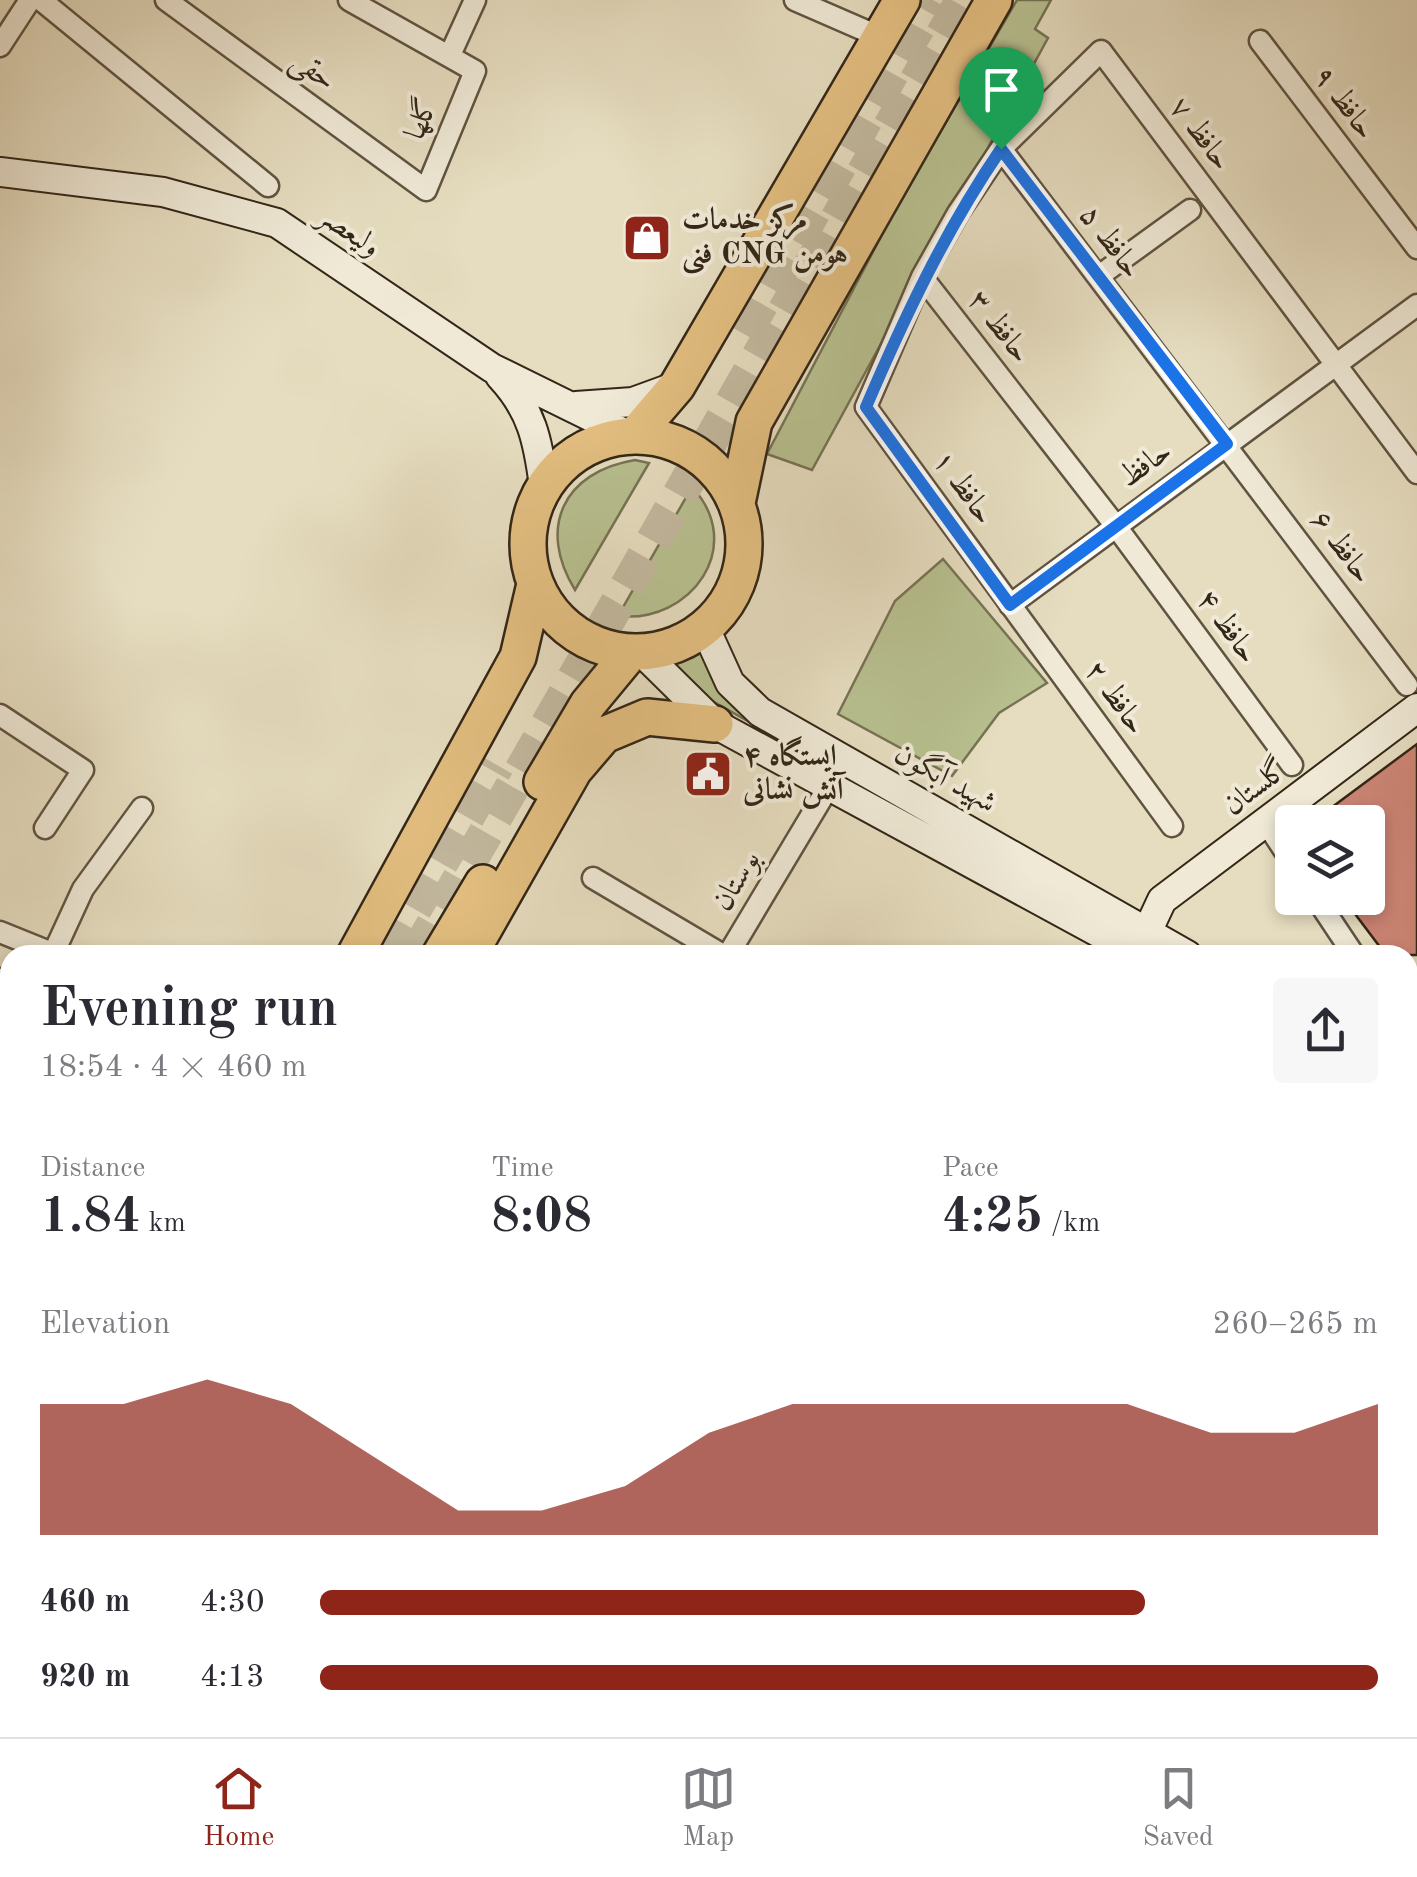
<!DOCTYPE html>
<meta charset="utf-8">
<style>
:root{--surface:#fff;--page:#f7f7f7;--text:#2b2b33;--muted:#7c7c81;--line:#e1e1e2;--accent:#8f2418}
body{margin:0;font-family:"Old Standard TT",Amiri,serif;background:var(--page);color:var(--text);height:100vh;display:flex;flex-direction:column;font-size:38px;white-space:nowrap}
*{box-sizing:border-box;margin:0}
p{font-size:32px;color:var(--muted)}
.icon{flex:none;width:55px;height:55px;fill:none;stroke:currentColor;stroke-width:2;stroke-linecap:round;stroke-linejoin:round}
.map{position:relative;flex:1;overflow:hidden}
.panel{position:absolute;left:0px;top:945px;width:1418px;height:792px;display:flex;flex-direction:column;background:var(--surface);border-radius:30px 30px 0 0;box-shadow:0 5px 15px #0003}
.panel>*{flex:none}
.fabs{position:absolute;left:1275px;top:805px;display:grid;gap:20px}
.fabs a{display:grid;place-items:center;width:110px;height:110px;border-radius:10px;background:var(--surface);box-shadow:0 5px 15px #0003;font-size:50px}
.pin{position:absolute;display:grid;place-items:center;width:85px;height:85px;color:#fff;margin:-102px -42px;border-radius:50% 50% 50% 0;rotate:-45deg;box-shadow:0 0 10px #0007}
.pin .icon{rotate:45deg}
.round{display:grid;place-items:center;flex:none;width:105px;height:105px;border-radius:10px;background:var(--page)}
.head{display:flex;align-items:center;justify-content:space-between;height:170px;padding:0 40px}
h1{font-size:55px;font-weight:700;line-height:75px}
.stats{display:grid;grid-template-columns:repeat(3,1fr);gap:15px;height:170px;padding:10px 40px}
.stats div{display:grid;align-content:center}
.stats b{font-size:50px;font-weight:700}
.stats small{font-size:28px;font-weight:400}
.stats p{font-size:28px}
.chart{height:280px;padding:20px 40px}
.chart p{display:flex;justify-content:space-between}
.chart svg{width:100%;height:180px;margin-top:10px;fill:var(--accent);opacity:.7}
ul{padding:0 40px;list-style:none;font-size:32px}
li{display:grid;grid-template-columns:160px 120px 1fr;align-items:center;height:75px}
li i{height:25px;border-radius:12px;background:var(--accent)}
.tab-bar{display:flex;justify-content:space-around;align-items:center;height:140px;border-top:2px solid var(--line);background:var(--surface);font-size:28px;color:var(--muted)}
.tab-bar a{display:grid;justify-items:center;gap:5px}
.tab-bar .selected{color:var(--accent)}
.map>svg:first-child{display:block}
.green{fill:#b8c090;stroke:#767354;stroke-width:2.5}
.building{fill:#cc8575;stroke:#332617;stroke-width:2.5}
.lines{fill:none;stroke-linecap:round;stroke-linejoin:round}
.highway-tunnel{stroke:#c2b89e;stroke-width:35;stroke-dasharray:35 18;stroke-linecap:butt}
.street-casing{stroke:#605441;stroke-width:25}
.secondary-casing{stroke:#332617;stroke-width:32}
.highway-casing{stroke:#332617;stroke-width:40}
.street{stroke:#efe9d6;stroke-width:20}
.secondary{stroke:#efe9d6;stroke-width:28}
.highway{stroke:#e3be80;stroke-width:35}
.route-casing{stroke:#fff;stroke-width:20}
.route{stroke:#1a73e8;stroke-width:12}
.labels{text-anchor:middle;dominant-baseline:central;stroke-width:8;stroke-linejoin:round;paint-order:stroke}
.street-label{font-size:30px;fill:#332617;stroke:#efe9d6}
.poi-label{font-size:30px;font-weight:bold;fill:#332617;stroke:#efe9d6;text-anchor:start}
</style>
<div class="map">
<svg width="1417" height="1737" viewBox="0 0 1417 1737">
<rect width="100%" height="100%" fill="#e6ddc0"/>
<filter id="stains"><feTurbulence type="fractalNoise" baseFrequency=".002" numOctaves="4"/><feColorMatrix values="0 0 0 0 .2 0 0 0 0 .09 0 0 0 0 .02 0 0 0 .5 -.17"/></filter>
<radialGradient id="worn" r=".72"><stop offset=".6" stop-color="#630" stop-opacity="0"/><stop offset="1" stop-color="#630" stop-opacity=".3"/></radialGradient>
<path class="green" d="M 1017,0 L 1051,0 L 1035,29 L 1048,38 L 812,470 L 767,454 L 897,206 Z
M 635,460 L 649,463 L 575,590 C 537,528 563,472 635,460 Z
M 692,487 C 747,546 691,624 618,616 Z
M 943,559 L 1047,683 L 999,713 L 952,776 L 838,714 L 895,601 Z
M 701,653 L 759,724 L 799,750 L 707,698 L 664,663 L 682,661 Z"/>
<path class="building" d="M 1417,744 L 1417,955 L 1386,955 L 1343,898 L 1368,898 L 1368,822 L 1312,822 Z"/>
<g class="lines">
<path class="highway-tunnel" d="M 744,334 L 933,0
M 388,955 L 497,765
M 416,955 L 963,0"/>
<g class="street-casing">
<path id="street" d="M 41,0 L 268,186
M 166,0 L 426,190 L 475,71 L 349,0
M 795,0 L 880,37
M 1260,41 L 1417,248
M 0,46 L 30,0
M 450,55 L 475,0
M 1001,149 L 1101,51 L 1417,473
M 1099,276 L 1190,210
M 922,277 L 958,213 L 1001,149 L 1407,685
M 1010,605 L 1417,305
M 0,715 L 83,770 L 45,828
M 1265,821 L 1292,862
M 1172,826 L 866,407 L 922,277 L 1115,525 L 1292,765
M 593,878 L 723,955
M 1316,898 L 1354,955
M 0,932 L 57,955
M 54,952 L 83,889 L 142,808
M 728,955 L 829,786
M 0,979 L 10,982
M 1408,1035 L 1417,1049
M 1408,1346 L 1417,1347
M 0,1403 L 10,1400
M 0,1417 L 10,1427
M 1408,1531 L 1417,1532
M 0,1558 L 10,1532
M 1408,1715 L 1417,1716"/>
</g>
<g class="secondary-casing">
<path id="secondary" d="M 0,172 L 163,192 L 277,223 L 492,368 L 628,435
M 500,376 C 532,410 538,441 544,486
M 576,406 L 633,402 L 677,386
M 705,628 L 730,683 L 760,712 L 1187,955
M 643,653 L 715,724 L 1140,955
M 1148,930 L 1162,900 L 1417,708
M 1408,1095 L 1417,1103
M 1408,1125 L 1417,1133
M 477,1728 L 501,1737
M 20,1737 L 26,1728
M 910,1737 L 911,1728"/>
</g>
<g class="highway-casing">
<path id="highway" d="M 635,435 L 677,386 L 902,0
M528 544a108 108 0 1 1 216 0a108 108 0 1 1-216 0Z
M 737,503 L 754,422 L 994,0
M 542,782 L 588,704 L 631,652
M 355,955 L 518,657 L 535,584
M 440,955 L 483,883
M 469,955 L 574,770 L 604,735 L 647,717 L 715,724
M 0,1611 L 10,1594
M 0,1704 L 10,1687"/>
</g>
<use href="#street" class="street"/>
<use href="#secondary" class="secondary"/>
<use href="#highway" class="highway"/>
</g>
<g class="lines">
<g class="route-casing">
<path id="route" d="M 1001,149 L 1227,444 L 1010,605 L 866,407 C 905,316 945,231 1001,149 Z"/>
</g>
<use href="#route" class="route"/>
</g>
<defs>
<g id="shop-square" transform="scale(2.5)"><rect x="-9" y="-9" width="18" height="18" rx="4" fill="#8f2418" stroke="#efe9d6"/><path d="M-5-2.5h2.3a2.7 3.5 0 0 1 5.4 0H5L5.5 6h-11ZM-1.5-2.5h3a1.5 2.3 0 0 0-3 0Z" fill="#fff"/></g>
<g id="civic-square" transform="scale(2.5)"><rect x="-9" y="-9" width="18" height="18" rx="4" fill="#8f2418" stroke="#efe9d6"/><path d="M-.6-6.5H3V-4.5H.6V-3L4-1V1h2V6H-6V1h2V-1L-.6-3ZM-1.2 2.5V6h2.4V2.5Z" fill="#fff"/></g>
</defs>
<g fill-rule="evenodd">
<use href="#shop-square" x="647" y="238"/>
<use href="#civic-square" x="708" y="774"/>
</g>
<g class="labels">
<g class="street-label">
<text transform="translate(313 71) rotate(36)">حقی</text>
<text transform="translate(1344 103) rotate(53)">حافظ ۹</text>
<text transform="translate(422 119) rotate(-68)">گلها</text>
<text transform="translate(1200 134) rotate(53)">حافظ ۷</text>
<text transform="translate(349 232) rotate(34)">ولیعصر</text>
<text transform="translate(1110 242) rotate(53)">حافظ ۵</text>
<text transform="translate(999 327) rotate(52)">حافظ ۳</text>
<text transform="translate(1146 465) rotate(-36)">حافظ</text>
<text transform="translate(963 488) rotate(54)">حافظ ۱</text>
<text transform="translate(1341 547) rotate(53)">حافظ ۶</text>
<text transform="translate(1227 627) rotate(54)">حافظ ۴</text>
<text transform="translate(1115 698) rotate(54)">حافظ ۲</text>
<text transform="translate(945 779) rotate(29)">شهید آبگون</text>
<text transform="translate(1256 788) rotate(-37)">گلستان</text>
<text transform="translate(737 881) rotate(-59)">بوستان</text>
</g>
<g class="poi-label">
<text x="682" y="221">مرکز خدمات<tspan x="682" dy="34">فنی CNG هومن</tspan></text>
<text x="743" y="757">ایستگاه ۴<tspan x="743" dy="34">آتش نشانی</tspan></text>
</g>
</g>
<rect width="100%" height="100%" filter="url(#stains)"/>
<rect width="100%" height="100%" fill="url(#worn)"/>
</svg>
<div class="fabs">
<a><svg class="icon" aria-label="layers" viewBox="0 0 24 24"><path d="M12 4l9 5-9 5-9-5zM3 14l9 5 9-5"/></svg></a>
</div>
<div class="pin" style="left:1001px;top:149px;background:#1e9e55"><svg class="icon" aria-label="arrive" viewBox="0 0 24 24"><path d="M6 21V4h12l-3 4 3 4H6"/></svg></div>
<section class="panel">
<div class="head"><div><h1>Evening run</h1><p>18:54 · 4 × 460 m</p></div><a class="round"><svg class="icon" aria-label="share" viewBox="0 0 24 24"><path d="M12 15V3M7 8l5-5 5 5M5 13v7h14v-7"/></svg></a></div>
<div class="stats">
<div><p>Distance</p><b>1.84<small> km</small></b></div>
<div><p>Time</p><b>8:08</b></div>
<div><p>Pace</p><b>4:25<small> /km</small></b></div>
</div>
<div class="chart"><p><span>Elevation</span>260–265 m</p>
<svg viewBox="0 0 160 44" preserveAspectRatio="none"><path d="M0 44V12L10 12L20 6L30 12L40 25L50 38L60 38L70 32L80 19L90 12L100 12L110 12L120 12L130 12L140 19L150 19L160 12V44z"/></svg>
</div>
<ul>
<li><b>460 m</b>4:30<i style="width:78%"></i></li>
<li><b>920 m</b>4:13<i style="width:100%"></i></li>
</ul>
</section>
</div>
<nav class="tab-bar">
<a class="selected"><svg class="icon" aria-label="home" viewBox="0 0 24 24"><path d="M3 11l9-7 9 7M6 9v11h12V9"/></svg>Home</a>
<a><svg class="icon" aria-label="map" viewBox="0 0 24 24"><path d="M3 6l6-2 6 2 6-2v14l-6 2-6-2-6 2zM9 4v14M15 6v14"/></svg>Map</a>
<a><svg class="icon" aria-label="saved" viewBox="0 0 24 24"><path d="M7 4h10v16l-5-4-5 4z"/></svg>Saved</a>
</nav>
